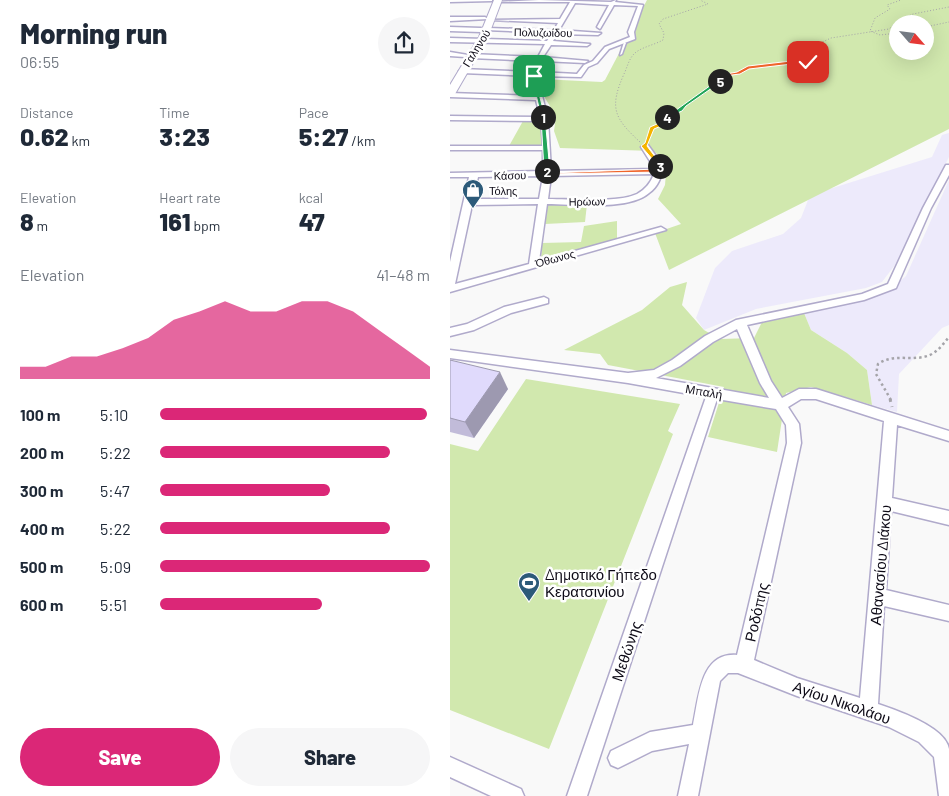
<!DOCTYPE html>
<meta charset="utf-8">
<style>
:root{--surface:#fff;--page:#f6f6f7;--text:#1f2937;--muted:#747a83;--accent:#db2777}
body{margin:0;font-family:Barlow,sans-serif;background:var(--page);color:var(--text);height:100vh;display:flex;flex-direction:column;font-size:19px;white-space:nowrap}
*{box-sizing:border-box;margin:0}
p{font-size:16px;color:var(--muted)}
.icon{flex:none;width:28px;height:28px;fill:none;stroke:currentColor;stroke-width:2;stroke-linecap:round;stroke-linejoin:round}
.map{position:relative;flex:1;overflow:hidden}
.drawer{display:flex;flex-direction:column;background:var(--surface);width:450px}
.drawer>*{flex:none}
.needle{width:32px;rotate:118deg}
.fabs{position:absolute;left:439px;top:15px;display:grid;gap:10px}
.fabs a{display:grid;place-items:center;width:45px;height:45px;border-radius:50%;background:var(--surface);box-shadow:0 5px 20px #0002;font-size:25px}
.pin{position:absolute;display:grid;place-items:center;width:42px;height:42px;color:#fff;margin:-21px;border-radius:10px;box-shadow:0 2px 8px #0006}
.km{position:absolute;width:25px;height:25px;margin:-12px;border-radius:50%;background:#222;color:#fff;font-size:14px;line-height:25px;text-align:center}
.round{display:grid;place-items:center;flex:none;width:52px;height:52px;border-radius:26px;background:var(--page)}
.head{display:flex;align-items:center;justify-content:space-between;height:85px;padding:0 20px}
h1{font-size:28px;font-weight:800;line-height:38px}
.figures{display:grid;grid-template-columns:repeat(3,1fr);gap:8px;height:85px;padding:5px 20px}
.figures div{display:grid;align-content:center}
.figures b{font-size:25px;font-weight:800}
.figures small{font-size:14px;font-weight:400}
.figures p{font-size:14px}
.chart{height:140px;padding:10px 20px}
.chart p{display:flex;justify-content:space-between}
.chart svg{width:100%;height:90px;margin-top:5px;fill:var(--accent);opacity:.7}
.primary-button{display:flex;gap:10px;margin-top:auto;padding:10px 20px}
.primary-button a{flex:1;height:58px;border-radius:30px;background:var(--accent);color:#fff;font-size:20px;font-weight:800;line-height:58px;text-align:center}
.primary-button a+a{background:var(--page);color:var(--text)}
ul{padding:0 20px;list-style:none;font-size:16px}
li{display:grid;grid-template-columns:80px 60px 1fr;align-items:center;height:38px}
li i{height:12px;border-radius:6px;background:var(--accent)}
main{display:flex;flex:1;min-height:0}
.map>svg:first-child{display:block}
.built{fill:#edeafb}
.green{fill:#d1e8ae;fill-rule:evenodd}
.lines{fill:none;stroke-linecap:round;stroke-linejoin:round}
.lane-casing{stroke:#b0aacb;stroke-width:3}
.street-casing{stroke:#b0aacb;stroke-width:3}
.secondary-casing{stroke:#b0aacb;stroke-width:2}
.path-far2{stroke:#a5a4a9;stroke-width:1;stroke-dasharray:1 2;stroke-linecap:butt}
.path-far1{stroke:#a5a4a9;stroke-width:2.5;stroke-dasharray:2.5 3;stroke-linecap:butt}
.path{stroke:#a5a4a9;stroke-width:3;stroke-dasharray:3 4.5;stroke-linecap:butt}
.lane{fill:#fff;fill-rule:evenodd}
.street{fill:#fff;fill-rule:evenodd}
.secondary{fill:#fff;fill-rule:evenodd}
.wall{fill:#c1bbd9}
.shaded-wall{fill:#9d99b0}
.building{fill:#e0dafc;stroke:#9d99b0}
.split-1{fill:#22a559;stroke:#fff}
.split-2{fill:#22a559;stroke:#fff}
.split-3{fill:#f0652b;stroke:#fff}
.split-4{fill:#f5b400;stroke:#fff}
.split-5{fill:#22a559;stroke:#fff}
.split-6{fill:#f0652b;stroke:#fff}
.split-7{fill:#f5b400;stroke:#fff}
.labels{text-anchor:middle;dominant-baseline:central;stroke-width:5;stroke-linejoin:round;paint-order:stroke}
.far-street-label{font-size:11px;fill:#0d0a16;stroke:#fff}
.far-poi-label{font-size:11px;fill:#0d0a16;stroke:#fff;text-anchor:start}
.street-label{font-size:12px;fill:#0d0a16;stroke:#fff}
.near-street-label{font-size:15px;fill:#0d0a16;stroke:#fff}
.near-poi-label{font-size:15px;fill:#0d0a16;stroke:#fff;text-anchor:start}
</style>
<main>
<section class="drawer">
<div class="head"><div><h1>Morning run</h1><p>06:55</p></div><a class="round"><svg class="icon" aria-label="share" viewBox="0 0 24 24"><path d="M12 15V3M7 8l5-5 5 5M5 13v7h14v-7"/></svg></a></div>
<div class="figures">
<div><p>Distance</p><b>0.62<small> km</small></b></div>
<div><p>Time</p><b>3:23</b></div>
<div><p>Pace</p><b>5:27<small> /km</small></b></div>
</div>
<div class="figures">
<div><p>Elevation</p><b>8<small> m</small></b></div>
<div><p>Heart rate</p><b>161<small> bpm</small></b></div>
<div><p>kcal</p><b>47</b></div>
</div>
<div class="chart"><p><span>Elevation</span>41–48 m</p>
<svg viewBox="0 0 160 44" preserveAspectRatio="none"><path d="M0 44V38L10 38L20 33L30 33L40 29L50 24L60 15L70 11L80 6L90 11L100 11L110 6L120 6L130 11L140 20L150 29L160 38V44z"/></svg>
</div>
<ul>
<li><b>100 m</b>5:10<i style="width:99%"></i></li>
<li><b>200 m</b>5:22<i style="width:85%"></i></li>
<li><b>300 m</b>5:47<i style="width:63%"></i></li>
<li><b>400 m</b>5:22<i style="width:85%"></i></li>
<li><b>500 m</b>5:09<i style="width:100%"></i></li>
<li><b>600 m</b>5:51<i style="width:60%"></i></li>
</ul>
<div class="primary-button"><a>Save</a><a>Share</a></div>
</section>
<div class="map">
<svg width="499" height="796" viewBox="0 0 499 796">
<rect width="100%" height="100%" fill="#f9f9f9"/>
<path class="built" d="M 499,133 L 499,157 L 445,265 L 432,282 L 416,288 L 306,309 L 254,330 L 246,318 L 265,268 L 282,251 L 333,234 L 351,218 L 360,195 L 482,157 L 492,135 Z
M 499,180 L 499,325 L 492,328 L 449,374 L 447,412 L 422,405 L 417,370 L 397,353 L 361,330 L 354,313 L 436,293 L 456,276 Z"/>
<path class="green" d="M 197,0 L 499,0 L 499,129 L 219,270 L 205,233 L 231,224 L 208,199 L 215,185 L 217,161 L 203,151 L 110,148 L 104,131 L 106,116 L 95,98 L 90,79 L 152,82 L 155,80 ZM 448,24 L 475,24 L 475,51 L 448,51 Z
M 73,121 L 91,122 L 92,146 L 59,146 Z
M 98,204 L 137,204 L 135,222 L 95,224 Z
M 167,221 L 167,239 L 91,259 L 92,243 L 131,242 L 134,226 Z
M 237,282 L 232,305 L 254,330 L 270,339 L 304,338 L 312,322 L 354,313 L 361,330 L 397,353 L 417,370 L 422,405 L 361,387 L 336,393 L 327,452 L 258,437 L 274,387 L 158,365 L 150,354 L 114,350 L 192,310 L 220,287 Z
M 76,379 L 230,404 L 218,431 L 223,434 L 99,749 L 0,710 L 0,444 L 28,451 Z"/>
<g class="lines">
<g class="lane-casing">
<path id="lane" d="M 174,42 L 176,43 L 172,54 L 170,55 Z"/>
</g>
<g class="street-casing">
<path id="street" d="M 0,0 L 42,0 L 42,1 L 0,2 Z
M 89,0 L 161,2 L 166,0 L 165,2 L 193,5 L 184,32 L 185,39 L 159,49 L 147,63 L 138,67 L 131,77 L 87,76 L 98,119 L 101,171 L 205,169 L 191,147 L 195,145 L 198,145 L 214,167 C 211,177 208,187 199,193 C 178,211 124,204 97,204 L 89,261 L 211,227 L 216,230 L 0,292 L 0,262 L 19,177 L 0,177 L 0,173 L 93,171 L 93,150 L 0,150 L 0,146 L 93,146 L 91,121 L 0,120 L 0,116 L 90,117 L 86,100 L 0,97 L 0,93 L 85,96 L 81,76 L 12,73 L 9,71 L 12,69 L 82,72 L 86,61 L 21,58 L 18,56 L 21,54 L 88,57 L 95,44 L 0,42 L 0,38 L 97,41 L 102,33 L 35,30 L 38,28 L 104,30 L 108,23 L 40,20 L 110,19 L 120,2 L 46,2 ZM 125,3 L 159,5 L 147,27 L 150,29 L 164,5 L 188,6 L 178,32 L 180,37 L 155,47 L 143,61 L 134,65 L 127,74 L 88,72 L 92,61 L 135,63 L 138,61 L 93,57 L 101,45 L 137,46 L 140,44 L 103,41 L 107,34 L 148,35 L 151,33 L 109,30 ZM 204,174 C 201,182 196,189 187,194 C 168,203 120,199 98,199 L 101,176 ZM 93,176 L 89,199 L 23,199 L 28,177 ZM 88,204 L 79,264 L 5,284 L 22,205 Z
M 0,17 L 35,17 L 38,19 L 0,21 Z
M 0,27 L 31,28 L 34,30 L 31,32 L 0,31 Z
M 0,52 L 18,55 L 15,57 L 0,56 Z
M 496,165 L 499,165 L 499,175 L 481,208 L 446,288 L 414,300 L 297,325 L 321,381 L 332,398 L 349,389 L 366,389 L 499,431 L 499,441 L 447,425 L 442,498 L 499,511 L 499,525 L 441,511 L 436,590 L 499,605 L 499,621 L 434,606 L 428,704 C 446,710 496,727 499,749 C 499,764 499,781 499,796 L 489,796 L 484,757 L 469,742 L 439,727 L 347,696 L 288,673 L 278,673 L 270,681 L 248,796 L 228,796 L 239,744 L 202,751 L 168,768 L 161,765 L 158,758 L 161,751 L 200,732 L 243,725 C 249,698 250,652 287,655 L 337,443 L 336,425 L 326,409 L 267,399 L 137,796 L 117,796 L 256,397 L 178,383 L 0,358 L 0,350 L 178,373 L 204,370 L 222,360 L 255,336 L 286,320 L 412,294 L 438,284 L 473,208 ZM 287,329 L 310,383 L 319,398 L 206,378 L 230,366 L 263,342 ZM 351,399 L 366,399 L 434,421 L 410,698 L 347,678 L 304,660 L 351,443 L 349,424 L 338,407 Z
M 94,297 L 98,299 L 98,303 L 61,313 L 24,330 L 0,336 L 0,328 L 17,324 L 54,307 Z
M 0,757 L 71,789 L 74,796 L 41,796 L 0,777 Z"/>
</g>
<g class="secondary-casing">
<path id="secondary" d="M 44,0 L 52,0 L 38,37 L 5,94 L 0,97 L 0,85 L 29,37 Z"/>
</g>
<path class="path-far2" d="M 475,27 L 499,22
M 448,33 L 430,35 L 420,31 L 425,18 L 440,9 L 437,5 L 451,0
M 378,68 L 358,62 L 357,59 L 366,45 L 381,38 L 439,29 L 449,20 L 463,14 L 499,7
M 199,139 L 202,129 L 209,125 L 211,119 L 229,110 L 256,92 L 256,88 L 266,85 L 272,75 L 288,73 L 299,67 L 358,61
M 190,142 C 164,118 159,108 174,74 C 177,68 179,58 185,53 C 192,47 204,45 213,40 L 214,33 L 209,24 L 213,19 L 258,4 L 250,0"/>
<path class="path-far1" d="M 441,400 L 426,374 L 428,364 C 445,352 465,363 482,354 C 489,350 494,343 499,337"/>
<path class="path" d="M 440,399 L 442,407"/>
<use href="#lane" class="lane"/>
<use href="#street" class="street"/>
<use href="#secondary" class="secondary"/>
</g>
<path class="wall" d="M 0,360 L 58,389 L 24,438 L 0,432 Z"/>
<path class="shaded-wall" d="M 50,372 L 58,389 L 24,438 L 15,422 Z"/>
<path class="building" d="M 0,360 L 50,372 L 15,422 L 0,418 Z"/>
<path class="split-1" d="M 84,74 L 95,117 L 93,118 L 91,117 L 82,76 Z"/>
<path class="split-2" d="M 93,116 L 95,117 L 100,171 L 97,173 L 94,171 L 91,117 Z"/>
<path class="split-3" d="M 208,165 L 212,166 L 211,172 L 94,174 L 97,170 L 100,173 L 207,169 Z"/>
<path class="split-4" d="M 217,115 L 219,117 L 213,120 L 211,126 L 204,129 L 197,146 L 212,166 L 210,168 L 191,146 L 195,143 L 200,127 L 207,124 L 209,118 Z"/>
<path class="split-5" d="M 268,80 L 272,81 L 236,106 L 232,111 L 215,118 Z"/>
<path class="split-6" d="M 341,61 L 342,64 L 299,69 L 290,74 L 274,76 L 271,82 L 268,81 L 271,75 L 287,72 L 298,66 Z"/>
<path class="split-7" d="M 341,61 L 358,61 L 360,62 L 339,64 Z"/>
<defs>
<g id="shop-pin" transform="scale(1.125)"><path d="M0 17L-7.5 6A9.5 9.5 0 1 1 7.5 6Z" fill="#2c5a79" stroke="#fff"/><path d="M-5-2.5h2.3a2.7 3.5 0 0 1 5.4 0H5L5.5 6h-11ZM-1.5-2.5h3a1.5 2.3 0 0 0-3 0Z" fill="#fff"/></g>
<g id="stadium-pin" transform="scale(1.125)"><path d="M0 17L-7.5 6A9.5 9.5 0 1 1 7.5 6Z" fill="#2c5a79" stroke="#fff"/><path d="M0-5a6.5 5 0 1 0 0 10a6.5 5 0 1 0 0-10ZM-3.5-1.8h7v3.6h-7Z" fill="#fff"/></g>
</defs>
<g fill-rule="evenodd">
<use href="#shop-pin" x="23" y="190"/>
<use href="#stadium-pin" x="79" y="583"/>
</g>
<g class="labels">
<g class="far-street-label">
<text transform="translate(93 32) rotate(1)">Πολυζωίδου</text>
<text transform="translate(26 48) rotate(-58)">Γαληνού</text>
<text transform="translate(60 175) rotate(-1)">Κάσου</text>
<text transform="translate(137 201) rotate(-1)">Ηρώων</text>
<text transform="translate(105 258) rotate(-15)">Όθωνος</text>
</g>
<g class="far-poi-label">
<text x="39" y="190">Τόλης</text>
</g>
<g class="street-label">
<text transform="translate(254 391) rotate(10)">Μπαλή</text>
</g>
<g class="near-street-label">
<text transform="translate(430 565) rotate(-85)">Αθανασίου Διάκου</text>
<text transform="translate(306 612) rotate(-77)">Ροδόπης</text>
<text transform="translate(176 651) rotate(-71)">Μεθώνης</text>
<text transform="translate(392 702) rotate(19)">Αγίου Νικολάου</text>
</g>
<g class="near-poi-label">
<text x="95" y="574">Δημοτικό Γήπεδο<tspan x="95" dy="17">Κερατσινίου</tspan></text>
</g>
</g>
</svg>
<div class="fabs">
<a><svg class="needle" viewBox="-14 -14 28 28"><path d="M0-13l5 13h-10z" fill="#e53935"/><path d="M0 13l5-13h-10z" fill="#747a83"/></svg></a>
</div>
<div class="pin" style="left:84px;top:76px;background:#1e9e55"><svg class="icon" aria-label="arrive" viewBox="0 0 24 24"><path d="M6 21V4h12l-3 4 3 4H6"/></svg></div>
<div class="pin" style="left:358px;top:62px;background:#d93025"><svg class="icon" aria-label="check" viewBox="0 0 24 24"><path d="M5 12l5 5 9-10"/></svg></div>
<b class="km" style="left:93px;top:117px">1</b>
<b class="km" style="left:97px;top:171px">2</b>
<b class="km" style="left:210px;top:166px">3</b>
<b class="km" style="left:217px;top:117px">4</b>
<b class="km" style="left:270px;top:81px">5</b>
</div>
</main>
